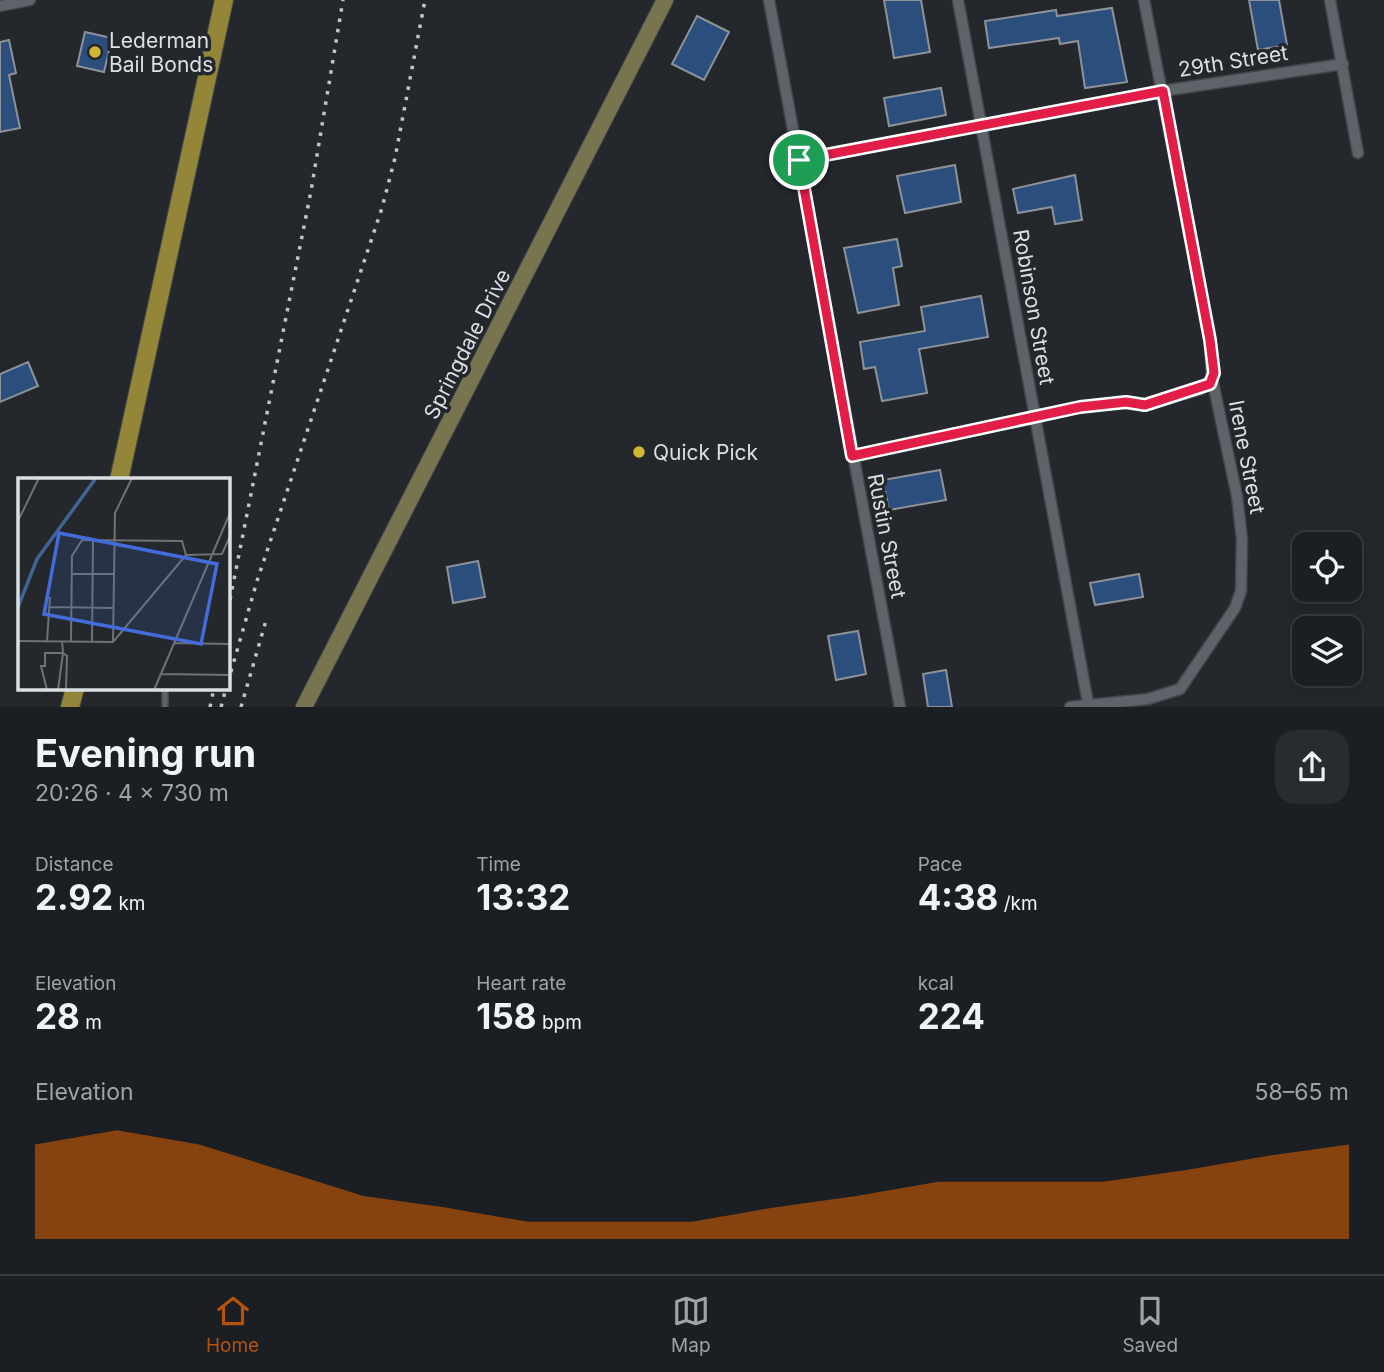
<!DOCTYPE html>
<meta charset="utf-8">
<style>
:root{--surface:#1b1e22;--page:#282b2f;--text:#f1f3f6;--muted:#a0a2a5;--line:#393c40;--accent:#b45309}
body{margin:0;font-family:Inter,sans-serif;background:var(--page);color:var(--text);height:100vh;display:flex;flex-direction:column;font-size:26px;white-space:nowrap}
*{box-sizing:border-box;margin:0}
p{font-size:23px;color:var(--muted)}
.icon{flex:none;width:38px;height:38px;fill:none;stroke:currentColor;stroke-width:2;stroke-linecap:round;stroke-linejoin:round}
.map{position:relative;height:707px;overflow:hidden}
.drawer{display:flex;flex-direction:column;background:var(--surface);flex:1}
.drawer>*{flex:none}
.buttons{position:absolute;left:1292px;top:532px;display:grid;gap:14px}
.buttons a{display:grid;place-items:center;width:70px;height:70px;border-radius:14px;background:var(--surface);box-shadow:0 4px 18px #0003,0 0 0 2px var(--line);font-size:35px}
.pin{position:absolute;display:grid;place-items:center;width:60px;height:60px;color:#fff;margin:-30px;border:4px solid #fff;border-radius:50%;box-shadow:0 2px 7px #0007}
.round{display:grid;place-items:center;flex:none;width:74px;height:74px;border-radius:21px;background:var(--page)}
.overview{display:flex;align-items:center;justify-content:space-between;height:119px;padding:0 35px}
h1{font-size:38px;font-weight:700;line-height:52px}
.figures{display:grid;grid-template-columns:repeat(3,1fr);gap:10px;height:119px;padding:7px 35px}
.figures div{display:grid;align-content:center}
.figures b{font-size:35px;font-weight:700}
.figures small{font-size:19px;font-weight:400}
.figures p{font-size:19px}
.chart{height:196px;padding:14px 35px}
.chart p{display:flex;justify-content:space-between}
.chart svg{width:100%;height:126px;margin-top:7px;fill:var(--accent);opacity:.7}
.tabs{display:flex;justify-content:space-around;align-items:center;height:98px;border-top:2px solid var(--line);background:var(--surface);font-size:19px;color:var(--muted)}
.tabs a{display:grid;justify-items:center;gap:4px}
.tabs .selected{color:var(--accent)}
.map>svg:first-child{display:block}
.building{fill:#2b4e7d;stroke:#8d9299;stroke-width:2}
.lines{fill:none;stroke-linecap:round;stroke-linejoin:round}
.lane-casing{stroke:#43474b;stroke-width:8}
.street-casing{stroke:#43474b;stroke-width:13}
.secondary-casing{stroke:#43474b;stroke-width:18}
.primary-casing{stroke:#43474b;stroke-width:20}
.lane{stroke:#5e6269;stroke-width:5}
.street{stroke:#5e6269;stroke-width:10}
.secondary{stroke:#787450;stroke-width:16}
.primary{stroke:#938638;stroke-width:18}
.rail{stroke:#c1c4c8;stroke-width:3.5;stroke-dasharray:3.5 7;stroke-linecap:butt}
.route-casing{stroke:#fff;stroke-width:14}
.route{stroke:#e11d48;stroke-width:9}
.poi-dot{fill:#d0b736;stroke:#24282d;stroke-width:2.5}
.labels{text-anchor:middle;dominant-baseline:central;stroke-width:7;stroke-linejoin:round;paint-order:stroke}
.poi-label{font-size:21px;fill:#dcdfe3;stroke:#24282d;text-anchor:start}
.street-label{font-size:21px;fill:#dcdfe3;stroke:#24282d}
.inset-river{fill:none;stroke:#406494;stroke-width:3.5}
.inset-road{fill:none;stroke:#6e7176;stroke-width:2}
.view{fill:#436bda;fill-opacity:0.15;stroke:#436bda;stroke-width:3.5}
.inset-edge{fill:none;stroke:#dcdfe3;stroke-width:3.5}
</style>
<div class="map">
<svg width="1384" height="707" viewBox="0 0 1384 707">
<rect width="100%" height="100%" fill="#24282d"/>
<path class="building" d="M 884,0 L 921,0 L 930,52 L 894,58 Z
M 1249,0 L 1279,0 L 1287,45 L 1258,50 Z
M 1112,8 L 1127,82 L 1085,88 L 1078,41 L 1060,44 L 1059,38 L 989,48 L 985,21 L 1056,10 L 1057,16 Z
M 697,16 L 729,32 L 704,80 L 672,64 Z
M 85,32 L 112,38 L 104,72 L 77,66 Z
M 9,40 L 16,73 L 9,75 L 20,128 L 0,132 L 0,42 Z
M 941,88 L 946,115 L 889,126 L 884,98 Z
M 955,165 L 961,202 L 905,213 L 897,176 Z
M 1075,175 L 1082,220 L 1055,224 L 1052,207 L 1018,213 L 1013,189 Z
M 897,239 L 902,266 L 893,268 L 899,305 L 858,313 L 844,248 Z
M 981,296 L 988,337 L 919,349 L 927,393 L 882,401 L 875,367 L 864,369 L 860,342 L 925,331 L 921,307 Z
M 28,362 L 38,386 L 0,402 L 0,374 Z
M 940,470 L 946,500 L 889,510 L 883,480 Z
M 478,561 L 485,597 L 453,603 L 447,567 Z
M 1139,574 L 1143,597 L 1095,605 L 1090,583 Z
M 858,631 L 866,674 L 836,680 L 828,636 Z
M 946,670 L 952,707 L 928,707 L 923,674 Z"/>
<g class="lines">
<g class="lane-casing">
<path id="lane" d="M 165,707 L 165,688"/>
</g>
<g class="street-casing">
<path id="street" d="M 769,0 L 900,707
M 958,0 L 1088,703
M 1330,0 L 1358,153
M 0,6 L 30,0
M 799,160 L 1162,91 L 1343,64
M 852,456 L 1080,407 L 1126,403 L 1145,405 L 1201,389 L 1212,378
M 1070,707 L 1148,699 L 1180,689 L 1235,608 L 1241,591 L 1242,539 L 1237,496 L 1212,378 L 1210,340 L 1144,0"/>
</g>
<g class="secondary-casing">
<path id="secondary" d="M 304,707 L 665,0"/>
</g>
<g class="primary-casing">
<path id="primary" d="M 119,480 L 224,0
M 70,707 L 75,688"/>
</g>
<use href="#lane" class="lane"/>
<use href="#street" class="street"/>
<use href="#secondary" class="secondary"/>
<use href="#primary" class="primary"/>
<path class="rail" d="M 228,610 L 311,191 L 343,0
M 228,682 L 257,581 L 382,208 L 395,158 L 425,0
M 210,707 L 214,688
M 221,707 L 226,688
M 241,707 L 267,617"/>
</g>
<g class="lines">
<g class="route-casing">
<path id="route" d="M 1163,91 L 1210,340 L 1214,373 L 1210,384 L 1145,405 L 1126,402 L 1080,407 L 852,456 L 799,160 Z"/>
</g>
<use href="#route" class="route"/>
</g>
<g class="poi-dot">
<circle cx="95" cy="52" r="7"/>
<circle cx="639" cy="452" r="7"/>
</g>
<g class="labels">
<g class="poi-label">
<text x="109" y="40">Lederman<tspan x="109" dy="24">Bail Bonds</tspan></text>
<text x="653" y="452">Quick Pick</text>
</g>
<g class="street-label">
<text transform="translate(1233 61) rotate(-9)">29th Street</text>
<text transform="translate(1034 307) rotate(80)">Robinson Street</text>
<text transform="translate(467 344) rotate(-63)">Springdale Drive</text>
<text transform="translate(1247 457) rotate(79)">Irene Street</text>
<text transform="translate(887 536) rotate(79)">Rustin Street</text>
</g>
</g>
<g transform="translate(18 478)">
<rect width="212" height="212" fill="#24282d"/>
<path class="inset-river" d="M 0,129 L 19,81 L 78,0"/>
<path class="inset-road" d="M 0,43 L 21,0M 168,77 L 204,76 L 212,58M 54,96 L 96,96M 32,129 L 96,130M 0,163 L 95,164M 29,163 L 32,119M 53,163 L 54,78 L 64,62 L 164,63 L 168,77M 74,164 L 75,62M 95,164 L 97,35 L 114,0M 95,164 L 168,77M 156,165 L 212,166M 143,196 L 212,197M 29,212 L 23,188 L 27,188 L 27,175 L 45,175 L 44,163M 40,212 L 45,175 L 49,178 L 48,212M 136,212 L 212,35"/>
<path class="view" d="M 41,55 L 199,86 L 183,166 L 26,136 Z"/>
<rect width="212" height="212" class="inset-edge"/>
</g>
</svg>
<div class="buttons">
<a><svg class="icon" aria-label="locate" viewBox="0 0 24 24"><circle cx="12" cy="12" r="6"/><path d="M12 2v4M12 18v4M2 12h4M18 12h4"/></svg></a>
<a><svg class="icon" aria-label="layers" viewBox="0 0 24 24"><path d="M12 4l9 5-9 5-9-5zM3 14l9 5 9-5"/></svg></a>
</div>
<div class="pin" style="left:799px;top:160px;background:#1e9e55"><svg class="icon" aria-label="arrive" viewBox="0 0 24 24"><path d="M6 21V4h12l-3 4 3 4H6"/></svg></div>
</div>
<section class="drawer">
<div class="overview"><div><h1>Evening run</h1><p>20:26 · 4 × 730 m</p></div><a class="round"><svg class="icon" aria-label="share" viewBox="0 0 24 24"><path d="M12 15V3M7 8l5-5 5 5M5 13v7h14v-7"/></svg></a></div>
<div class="figures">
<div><p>Distance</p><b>2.92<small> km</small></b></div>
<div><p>Time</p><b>13:32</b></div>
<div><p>Pace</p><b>4:38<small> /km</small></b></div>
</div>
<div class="figures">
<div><p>Elevation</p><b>28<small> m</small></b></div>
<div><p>Heart rate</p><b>158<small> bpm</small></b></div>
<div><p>kcal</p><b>224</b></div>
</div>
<div class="chart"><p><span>Elevation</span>58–65 m</p>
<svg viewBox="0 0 160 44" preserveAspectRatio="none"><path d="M0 44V11L10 6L20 11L30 20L40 29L50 33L60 38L70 38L80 38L90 33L100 29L110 24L120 24L130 24L140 20L150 15L160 11V44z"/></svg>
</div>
</section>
<nav class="tabs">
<a class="selected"><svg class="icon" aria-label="home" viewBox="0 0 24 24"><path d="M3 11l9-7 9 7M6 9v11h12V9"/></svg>Home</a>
<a><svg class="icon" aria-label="map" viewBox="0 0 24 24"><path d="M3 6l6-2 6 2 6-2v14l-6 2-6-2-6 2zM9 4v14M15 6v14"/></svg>Map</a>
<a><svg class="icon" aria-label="saved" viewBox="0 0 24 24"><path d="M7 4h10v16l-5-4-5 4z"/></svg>Saved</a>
</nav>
